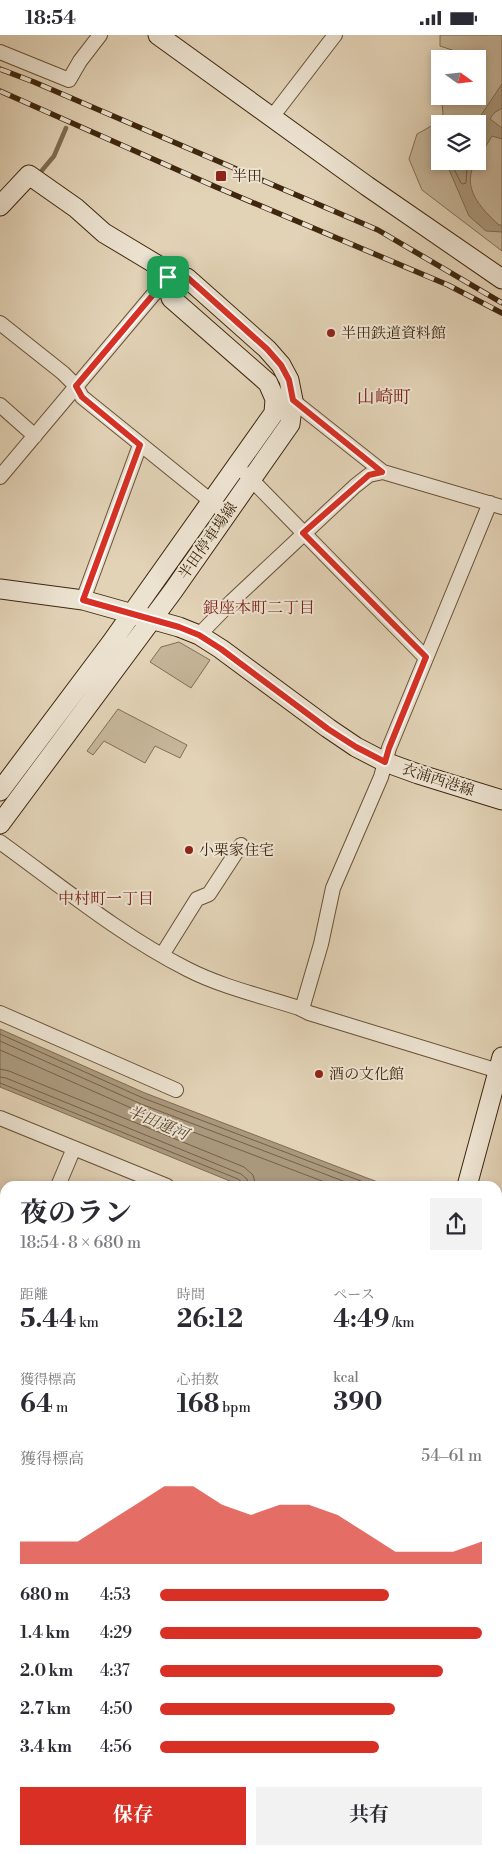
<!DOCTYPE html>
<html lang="ja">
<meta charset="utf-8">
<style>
:root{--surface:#fff;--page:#f2f2f3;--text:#2b2b33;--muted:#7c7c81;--accent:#d93025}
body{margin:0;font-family:"Libre Bodoni","Noto Serif JP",serif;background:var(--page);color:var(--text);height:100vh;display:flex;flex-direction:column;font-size:19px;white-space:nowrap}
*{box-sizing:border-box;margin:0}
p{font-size:16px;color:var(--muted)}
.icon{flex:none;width:28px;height:28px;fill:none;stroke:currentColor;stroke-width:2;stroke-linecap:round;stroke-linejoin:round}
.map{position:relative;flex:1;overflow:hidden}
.side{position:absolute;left:0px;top:1146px;width:502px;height:674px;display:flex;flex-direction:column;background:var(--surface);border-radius:15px 15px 0 0;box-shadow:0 2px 8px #0003}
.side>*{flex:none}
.needle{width:32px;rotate:105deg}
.tools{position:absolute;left:431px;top:15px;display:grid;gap:10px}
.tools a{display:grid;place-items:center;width:55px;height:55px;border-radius:0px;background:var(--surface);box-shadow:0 2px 8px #0003;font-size:25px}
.pin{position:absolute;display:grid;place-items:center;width:42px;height:42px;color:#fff;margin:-21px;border-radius:10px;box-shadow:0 2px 8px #0006}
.round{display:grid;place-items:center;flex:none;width:52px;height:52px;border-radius:0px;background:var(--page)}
.headline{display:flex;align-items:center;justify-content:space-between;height:85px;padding:0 20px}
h1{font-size:28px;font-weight:700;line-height:38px}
.stats{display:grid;grid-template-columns:repeat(3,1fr);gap:8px;height:85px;padding:5px 20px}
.stats div{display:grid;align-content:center}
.stats b{font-size:25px;font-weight:700}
.stats small{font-size:14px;font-weight:400}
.stats p{font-size:14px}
.chart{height:140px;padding:10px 20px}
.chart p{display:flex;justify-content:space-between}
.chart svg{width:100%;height:90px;margin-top:5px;fill:var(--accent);opacity:.7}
.primary-button{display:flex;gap:10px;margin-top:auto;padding:10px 20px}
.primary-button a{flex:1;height:58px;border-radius:0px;background:var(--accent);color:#fff;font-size:20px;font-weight:700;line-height:58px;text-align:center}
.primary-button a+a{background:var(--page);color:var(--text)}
ul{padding:0 20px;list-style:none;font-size:16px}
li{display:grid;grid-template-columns:80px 60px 1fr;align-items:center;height:38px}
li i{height:12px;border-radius:6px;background:var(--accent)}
.status{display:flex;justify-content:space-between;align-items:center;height:35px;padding:0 25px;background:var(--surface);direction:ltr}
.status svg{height:14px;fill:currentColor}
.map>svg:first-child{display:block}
.green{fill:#c6b599;stroke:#826e54;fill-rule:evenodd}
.water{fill:#aa987d;stroke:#7f6b51}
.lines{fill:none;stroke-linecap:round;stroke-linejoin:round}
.shore{stroke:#746046;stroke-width:1}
.stream{stroke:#7f6b51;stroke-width:4.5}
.street-casing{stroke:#675238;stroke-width:16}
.secondary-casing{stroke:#3e270e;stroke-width:21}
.street{stroke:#ece2d0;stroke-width:14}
.secondary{stroke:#ece2d0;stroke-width:19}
.rail-casing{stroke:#3e270e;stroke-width:5.5}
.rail{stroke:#ece2d0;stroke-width:4;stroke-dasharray:11;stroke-linecap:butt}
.route-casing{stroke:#fff;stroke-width:10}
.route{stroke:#d93025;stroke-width:6}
.poi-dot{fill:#8f2418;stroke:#ece2d0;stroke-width:2}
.labels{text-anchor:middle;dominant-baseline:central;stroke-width:4;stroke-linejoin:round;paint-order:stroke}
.poi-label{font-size:15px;fill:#3e270e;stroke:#ece2d0;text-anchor:start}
.street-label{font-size:15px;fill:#3e270e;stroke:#ece2d0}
.neighbourhood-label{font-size:16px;fill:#7a1f14;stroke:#ece2d0}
.water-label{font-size:16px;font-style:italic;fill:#5e492f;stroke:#ece2d0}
.quarter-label{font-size:18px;fill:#7a1f14;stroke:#ece2d0}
</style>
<div class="status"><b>18:54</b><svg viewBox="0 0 49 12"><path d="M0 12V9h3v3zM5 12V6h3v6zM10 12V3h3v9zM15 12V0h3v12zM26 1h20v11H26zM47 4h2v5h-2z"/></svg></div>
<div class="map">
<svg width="502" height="1819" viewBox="0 0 502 1819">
<rect width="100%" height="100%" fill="#e2d2b6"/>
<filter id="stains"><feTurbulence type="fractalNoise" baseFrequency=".004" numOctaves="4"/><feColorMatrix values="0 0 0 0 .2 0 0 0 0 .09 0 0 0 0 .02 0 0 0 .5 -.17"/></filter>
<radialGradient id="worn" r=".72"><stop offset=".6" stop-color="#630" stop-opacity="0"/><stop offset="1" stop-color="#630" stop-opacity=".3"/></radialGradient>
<path class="green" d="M 440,0 L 502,0 L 502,216 L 422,155 L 409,124 L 417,99 L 435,89 L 443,79 L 442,68 L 435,55 L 436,49 L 440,50 L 440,61 L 478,61 L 478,24 L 457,24 L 458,17 L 440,11 ZM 440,89 L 478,89 L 478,126 L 440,126 Z
M 179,607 L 210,625 L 191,653 L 150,627 L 161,612 Z
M 118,674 L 187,710 L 180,723 L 155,711 L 145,728 L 104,706 L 93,720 L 87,716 Z
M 498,1813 L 502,1814 L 502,1819 L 191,1819 L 192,1815 L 498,1815 Z"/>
<path class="water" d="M 502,49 L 502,73 L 494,78 L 490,84 L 502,93 L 502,104 L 492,101 L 478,124 L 478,89 L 475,89 Z
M 448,126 L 476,126 C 460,153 481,173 499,190 L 502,190 L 502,197 L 486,196 L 469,181 L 447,130 Z
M 0,994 L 145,1058 L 388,1151 L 242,1151 L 0,1052 Z
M 498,1185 L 502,1186 L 502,1231 L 498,1231 Z
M 502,1340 L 502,1446 L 498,1446 L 498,1341 Z
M 5,1680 L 5,1815 L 36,1815 L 36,1819 L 0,1819 L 0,1693 Z"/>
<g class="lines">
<path class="shore" d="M 452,126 L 452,130 L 461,148 L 463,149 L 466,148 L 467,133 L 470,126
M 0,999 L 143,1063 L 374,1151
M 0,1006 L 141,1069 L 356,1151
M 0,1015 L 138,1076 L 335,1151
M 0,1034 L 9,1036 L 244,1132 L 253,1140 L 256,1151
M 0,1042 L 6,1043 L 241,1139 L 247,1144 L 248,1151
M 0,1048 L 238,1144 L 242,1147 L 242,1151"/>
<path class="stream" d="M 39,139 L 54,121 L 66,93
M 498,1586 L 502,1586
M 166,1819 L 167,1815"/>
<g class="street-casing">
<path id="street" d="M 0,17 L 69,45 L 80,26 L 100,0
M 272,82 L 335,0
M 0,288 L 63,338 L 76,351 L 82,362 L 227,479
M 287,361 L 383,437 L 502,472
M 0,370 L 35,401
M 246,439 L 425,622
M 0,442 L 168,242
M 83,565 L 140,410
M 199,600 L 232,566 L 355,451 L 369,440 L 383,437
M 0,807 C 61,851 120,900 187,934 C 222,952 262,961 299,973 L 309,978 L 502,1037
M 162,920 L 197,864 L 209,859 L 241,810
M 302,974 L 321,909 L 333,853 L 381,742 L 389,713 L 490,468
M 0,978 L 176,1055
M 0,1083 L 167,1151
M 58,1151 L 74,1113
M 498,1172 L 502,1173
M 0,1201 L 5,1203
M 498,1263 L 502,1264
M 0,1284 L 5,1274
M 498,1302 L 502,1300
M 0,1330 L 5,1333
M 0,1635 L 5,1625"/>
</g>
<g class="secondary-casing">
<path id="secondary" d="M 158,0 L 367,151 L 502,244
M 0,171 L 29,140 L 76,173 L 104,198 L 159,231 L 168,242 L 171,263 L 268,348 L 275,364 L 274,378 L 111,608 L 0,756
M 0,554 L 83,565 L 179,592 L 199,600 L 221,614 L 328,693 L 356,712 L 385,727 L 418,739 L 502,765
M 0,789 L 173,556 L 290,389 L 293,365 L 289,345 L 281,330 L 267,314 L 187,243 L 168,242
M 467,1151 L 502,1022
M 0,1404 L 5,1405
M 0,1426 L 5,1426
M 498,1493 L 502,1494
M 498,1512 L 502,1513
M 86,1819 L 87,1815"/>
</g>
<use href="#street" class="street"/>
<use href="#secondary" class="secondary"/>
<g class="rail-casing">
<path id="rail" d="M 0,34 L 34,47 L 378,195 L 502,268
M 0,56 L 216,152 L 448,250 L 502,278"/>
</g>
<use href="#rail" class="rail"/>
</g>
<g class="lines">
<g class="route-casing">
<path id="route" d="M 168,242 L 188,243 L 267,314 L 281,330 L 289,345 L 293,365 L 382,437 L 369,440 L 303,498 L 426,622 L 389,713 L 385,727 L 356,712 L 328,694 L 221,614 L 199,600 L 179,592 L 83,565 L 140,410 L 82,362 L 76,351 Z"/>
</g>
<use href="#route" class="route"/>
</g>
<g class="poi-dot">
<rect x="215" y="135" width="12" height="12" rx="2.5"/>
<circle cx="331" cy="298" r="5"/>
<circle cx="189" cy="815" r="5"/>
<circle cx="319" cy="1039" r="5"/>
</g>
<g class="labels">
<g class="poi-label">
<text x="232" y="141">半田</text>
<text x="341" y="298">半田鉄道資料館</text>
<text x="199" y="815">小栗家住宅</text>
<text x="329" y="1039">酒の文化館</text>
</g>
<g class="street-label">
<text transform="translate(208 506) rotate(-55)">半田停車場線</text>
<text transform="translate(438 745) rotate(18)">衣浦西港線</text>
</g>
<g class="neighbourhood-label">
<text x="259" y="573">銀座本町二丁目</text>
<text x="106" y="864">中村町一丁目</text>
</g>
<g class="water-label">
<text transform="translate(158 1088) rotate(23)">半田運河</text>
</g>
<g class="quarter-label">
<text x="384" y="362">山崎町</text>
</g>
</g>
<rect width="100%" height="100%" filter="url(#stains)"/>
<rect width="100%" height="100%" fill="url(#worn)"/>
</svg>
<div class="tools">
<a><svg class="needle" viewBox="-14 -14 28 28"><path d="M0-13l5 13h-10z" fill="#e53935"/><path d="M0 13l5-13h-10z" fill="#7c7c81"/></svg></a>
<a><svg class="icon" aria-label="layers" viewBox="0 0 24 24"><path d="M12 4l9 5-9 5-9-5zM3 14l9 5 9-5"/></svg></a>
</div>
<div class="pin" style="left:168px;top:242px;background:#1e9e55"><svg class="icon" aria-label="arrive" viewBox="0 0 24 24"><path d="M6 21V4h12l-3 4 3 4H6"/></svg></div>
<section class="side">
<div class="headline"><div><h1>夜のラン</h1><p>18:54 · 8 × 680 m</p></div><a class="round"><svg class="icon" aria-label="share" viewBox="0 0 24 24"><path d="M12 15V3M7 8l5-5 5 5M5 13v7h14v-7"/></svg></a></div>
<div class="stats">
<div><p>距離</p><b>5.44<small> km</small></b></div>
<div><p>時間</p><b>26:12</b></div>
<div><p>ペース</p><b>4:49<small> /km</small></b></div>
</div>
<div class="stats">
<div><p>獲得標高</p><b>64<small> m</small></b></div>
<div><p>心拍数</p><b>168<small> bpm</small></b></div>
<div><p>kcal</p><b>390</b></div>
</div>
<div class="chart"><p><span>獲得標高</span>54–61 m</p>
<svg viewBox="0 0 160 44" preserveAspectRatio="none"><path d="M0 44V33L10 33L20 33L30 24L40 15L50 6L60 6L70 15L80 20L90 15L100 15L110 20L120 29L130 38L140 38L150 38L160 33V44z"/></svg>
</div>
<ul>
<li><b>680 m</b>4:53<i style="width:71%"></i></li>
<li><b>1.4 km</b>4:29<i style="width:100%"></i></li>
<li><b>2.0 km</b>4:37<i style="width:88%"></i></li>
<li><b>2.7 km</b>4:50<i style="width:73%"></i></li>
<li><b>3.4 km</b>4:56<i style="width:68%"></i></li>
</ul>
<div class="primary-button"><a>保存</a><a>共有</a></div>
</section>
</div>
